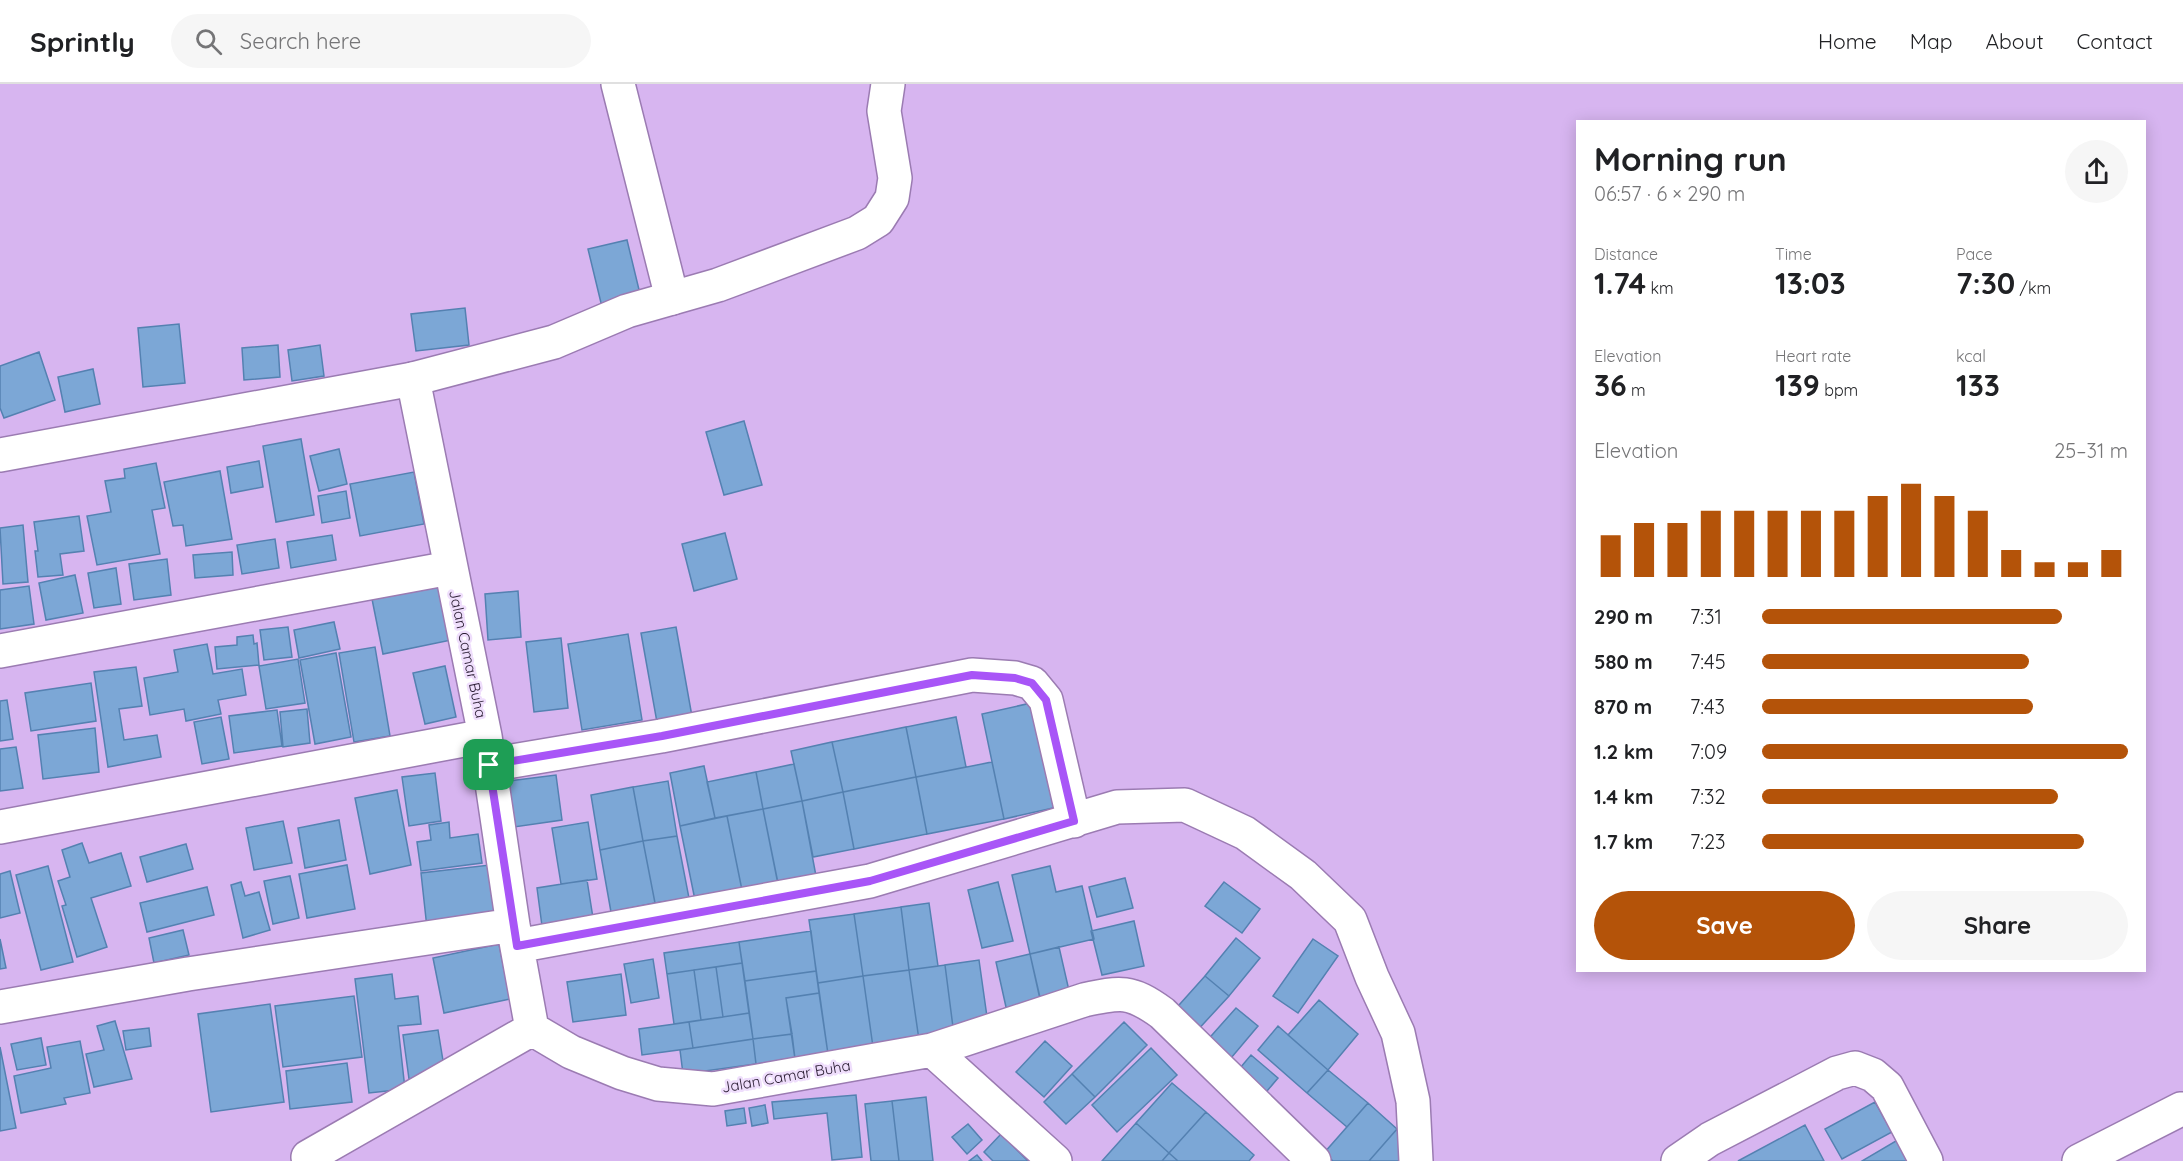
<!DOCTYPE html>
<meta charset="utf-8">
<style>
:root{--surface:#fff;--page:#f6f6f6;--text:#202124;--muted:#757577;--line:#e0e0e0;--accent:#b45309}
body{margin:0;font-family:Quicksand,sans-serif;background:var(--page);color:var(--text);height:100vh;display:flex;flex-direction:column;font-size:22px;white-space:nowrap}
*{box-sizing:border-box;margin:0}
p{font-size:20px;color:var(--muted)}
.icon{flex:none;width:33px;height:33px;fill:none;stroke:currentColor;stroke-width:2;stroke-linecap:round;stroke-linejoin:round}
.map{position:relative;flex:1;overflow:hidden}
.details{position:absolute;left:1576px;top:36px;width:570px;height:852px;display:flex;flex-direction:column;background:var(--surface);border-radius:0px;box-shadow:0 3px 15px #0003}
.details>*{flex:none}
.pin{position:absolute;display:grid;place-items:center;width:51px;height:51px;color:#fff;margin:-26px;border-radius:12px;box-shadow:0 3px 9px #0006}
.round{display:grid;place-items:center;flex:none;width:63px;height:63px;border-radius:32px;background:var(--page)}
.overview{display:flex;align-items:center;justify-content:space-between;height:102px;padding:0 18px}
h1{font-size:33px;font-weight:700;line-height:45px}
.figures{display:grid;grid-template-columns:repeat(3,1fr);gap:9px;height:102px;padding:6px 18px}
.figures div{display:grid;align-content:center}
.figures b{font-size:30px;font-weight:700}
.figures small{font-size:16px;font-weight:400}
.figures p{font-size:16px}
.chart{height:168px;padding:12px 18px}
.chart p{display:flex;justify-content:space-between}
.chart svg{width:100%;height:108px;margin-top:6px;stroke:var(--accent);stroke-width:6}
.cta{display:flex;gap:12px;margin-top:auto;padding:12px 18px}
.cta a{flex:1;height:69px;border-radius:36px;background:var(--accent);color:#fff;font-size:24px;font-weight:700;line-height:69px;text-align:center}
.cta a+a{background:var(--page);color:var(--text)}
ul{padding:0 18px;list-style:none;font-size:20px}
li{display:grid;grid-template-columns:96px 72px 1fr;align-items:center;height:45px}
li i{height:15px;border-radius:8px;background:var(--accent)}
header{display:flex;align-items:center;gap:36px;box-sizing:border-box;height:84px;padding:0 30px;background:var(--surface);border-bottom:2px solid var(--line)}
header strong{font-size:28px}
nav{display:flex;gap:33px;margin-inline-start:auto;font-size:21px}
.search{width:420px;height:54px;background:var(--page);display:flex;align-items:center;gap:15px;box-sizing:border-box;padding:0 21px;border-radius:33px;color:var(--muted);font-size:22px}
.map>svg:first-child{display:block}
.building{fill:#7ca7d6;stroke:#5481b1;stroke-width:1.5}
.lines{fill:none;stroke-linecap:round;stroke-linejoin:round}
.minor-casing{stroke:#9b7bb2;stroke-width:36}
.tertiary-casing{stroke:#9b7bb2;stroke-width:36}
.minor{stroke:#fff;stroke-width:33}
.tertiary{stroke:#fff;stroke-width:33}
.route-casing{stroke:#fff;stroke-width:12}
.route{stroke:#a855f7;stroke-width:8}
.labels{text-anchor:middle;dominant-baseline:central;stroke-width:5;stroke-linejoin:round;paint-order:stroke}
.street-label{font-size:15px;fill:#2a1d33;stroke:#efdefc}
</style>
<header>
<strong>Sprintly</strong>
<div class="search"><svg class="icon" aria-label="search" viewBox="0 0 24 24"><circle cx="10" cy="10" r="6"/><path d="M15 15l6 6"/></svg>Search here</div>
<nav><a>Home</a><a>Map</a><a>About</a><a>Contact</a></nav>
</header>
<div class="map">
<svg width="2183" height="1077" viewBox="0 0 2183 1077">
<rect width="100%" height="100%" fill="#d7b5f0"/>
<path class="building" d="M 627,156 L 641,214 L 602,223 L 588,165 Z
M 465,224 L 469,261 L 416,267 L 411,230 Z
M 179,240 L 185,299 L 143,303 L 138,244 Z
M 278,261 L 280,293 L 244,296 L 242,264 Z
M 320,261 L 324,292 L 292,297 L 288,266 Z
M 39,268 L 55,316 L 4,334 L 0,324 L 0,282 Z
M 93,285 L 100,320 L 65,328 L 58,293 Z
M 744,337 L 762,401 L 724,411 L 706,348 Z
M 301,355 L 314,431 L 276,438 L 263,362 Z
M 339,365 L 347,400 L 319,407 L 310,372 Z
M 259,377 L 263,403 L 231,409 L 227,383 Z
M 156,379 L 165,424 L 152,426 L 160,470 L 97,481 L 87,432 L 111,428 L 105,397 L 125,394 L 124,385 Z
M 220,387 L 232,455 L 186,462 L 183,441 L 173,442 L 164,398 Z
M 414,388 L 424,440 L 360,452 L 350,400 Z
M 346,407 L 350,434 L 322,439 L 318,412 Z
M 79,432 L 84,467 L 60,470 L 63,491 L 38,493 L 35,467 L 38,467 L 34,438 Z
M 23,441 L 28,498 L 3,500 L 0,444 Z
M 725,449 L 737,495 L 694,507 L 682,460 Z
M 332,451 L 336,476 L 291,484 L 287,458 Z
M 275,455 L 279,484 L 242,490 L 237,461 Z
M 232,468 L 233,491 L 195,494 L 193,471 Z
M 167,475 L 171,511 L 134,516 L 129,480 Z
M 116,484 L 121,520 L 94,524 L 88,489 Z
M 449,489 L 461,554 L 383,570 L 370,505 Z
M 75,491 L 83,529 L 46,536 L 39,499 Z
M 29,502 L 34,540 L 0,545 L 0,506 Z
M 518,507 L 521,553 L 488,556 L 485,510 Z
M 334,538 L 340,565 L 299,574 L 294,546 Z
M 288,543 L 292,573 L 264,576 L 260,546 Z
M 676,543 L 693,638 L 658,644 L 641,549 Z
M 628,550 L 642,636 L 582,646 L 568,560 Z
M 253,551 L 254,560 L 257,559 L 259,581 L 217,585 L 215,563 L 237,561 L 237,553 Z
M 561,554 L 568,624 L 534,628 L 526,558 Z
M 207,560 L 213,590 L 242,585 L 246,611 L 218,616 L 221,630 L 186,637 L 184,625 L 150,631 L 144,594 L 178,588 L 174,566 Z
M 375,563 L 390,652 L 354,658 L 339,569 Z
M 336,569 L 351,653 L 315,660 L 300,576 Z
M 298,575 L 305,619 L 266,625 L 259,582 Z
M 445,582 L 456,633 L 425,640 L 413,589 Z
M 136,583 L 142,622 L 119,625 L 124,656 L 157,651 L 161,673 L 108,683 L 94,588 Z
M 91,599 L 96,637 L 31,647 L 25,609 Z
M 7,616 L 13,655 L 0,657 L 0,617 Z
M 1040,617 L 1062,722 L 1004,735 L 982,630 Z
M 307,625 L 310,659 L 283,663 L 280,628 Z
M 277,626 L 282,662 L 234,669 L 229,632 Z
M 221,633 L 229,675 L 202,680 L 194,638 Z
M 956,633 L 966,683 L 916,693 L 906,643 Z
M 906,643 L 916,693 L 843,708 L 832,658 Z
M 95,644 L 99,688 L 43,695 L 38,651 Z
M 832,658 L 843,708 L 802,717 L 791,667 Z
M 16,663 L 23,704 L 0,707 L 0,665 Z
M 992,678 L 1004,735 L 927,750 L 916,693 Z
M 794,680 L 802,717 L 763,725 L 756,688 Z
M 704,682 L 715,734 L 680,742 L 670,689 Z
M 756,688 L 763,725 L 715,734 L 707,698 Z
M 435,689 L 441,737 L 409,742 L 402,693 Z
M 556,691 L 562,736 L 514,743 L 509,697 Z
M 916,693 L 927,750 L 854,765 L 843,708 Z
M 668,697 L 677,752 L 643,757 L 633,703 Z
M 633,703 L 643,757 L 600,766 L 591,711 Z
M 397,706 L 411,781 L 370,790 L 355,714 Z
M 843,708 L 854,765 L 813,773 L 802,717 Z
M 802,717 L 816,792 L 778,800 L 763,725 Z
M 763,725 L 779,804 L 743,811 L 727,732 Z
M 727,732 L 743,811 L 696,821 L 680,742 Z
M 339,736 L 346,776 L 305,784 L 298,744 Z
M 283,737 L 292,779 L 254,786 L 246,744 Z
M 449,738 L 450,754 L 478,750 L 482,779 L 421,787 L 417,758 L 431,756 L 429,741 Z
M 588,738 L 597,795 L 561,800 L 552,744 Z
M 677,752 L 689,814 L 655,819 L 643,757 Z
M 643,757 L 655,819 L 611,828 L 600,766 Z
M 82,759 L 89,779 L 121,769 L 131,802 L 91,814 L 107,863 L 77,873 L 62,822 L 66,821 L 58,797 L 70,793 L 62,766 Z
M 186,760 L 193,785 L 147,798 L 140,773 Z
M 347,781 L 355,825 L 307,834 L 299,790 Z
M 490,781 L 496,836 L 427,844 L 421,789 Z
M 48,782 L 73,878 L 41,886 L 16,791 Z
M 1050,782 L 1056,808 L 1082,802 L 1094,855 L 1030,870 L 1012,791 Z
M 10,787 L 20,829 L 0,834 L 0,790 Z
M 290,792 L 299,834 L 273,840 L 264,797 Z
M 1125,794 L 1133,824 L 1097,833 L 1089,803 Z
M 587,796 L 593,834 L 542,842 L 537,804 Z
M 241,798 L 245,812 L 259,808 L 270,846 L 243,854 L 231,801 Z
M 998,798 L 1013,857 L 982,864 L 968,806 Z
M 1224,798 L 1260,825 L 1242,849 L 1205,822 Z
M 207,803 L 214,831 L 147,848 L 140,819 Z
M 929,819 L 938,882 L 909,886 L 901,823 Z
M 901,823 L 909,886 L 863,892 L 854,830 Z
M 854,830 L 863,892 L 818,899 L 809,836 Z
M 1134,837 L 1144,882 L 1102,891 L 1091,847 Z
M 183,846 L 189,871 L 154,879 L 149,854 Z
M 811,847 L 816,887 L 745,897 L 739,858 Z
M 1236,854 L 1260,874 L 1229,912 L 1205,892 Z
M 0,855 L 6,884 L 0,885 Z
M 1313,855 L 1338,872 L 1298,929 L 1273,912 Z
M 739,858 L 742,879 L 667,890 L 664,869 Z
M 499,860 L 510,915 L 444,929 L 433,874 Z
M 1059,863 L 1070,911 L 1041,918 L 1030,870 Z
M 1030,870 L 1042,924 L 1008,932 L 996,878 Z
M 653,875 L 659,914 L 631,919 L 624,880 Z
M 979,876 L 989,947 L 954,951 L 945,881 Z
M 742,879 L 749,929 L 723,933 L 716,883 Z
M 945,881 L 954,951 L 919,956 L 909,886 Z
M 716,883 L 723,933 L 701,936 L 694,886 Z
M 694,886 L 701,936 L 674,940 L 667,890 Z
M 909,886 L 919,956 L 873,963 L 863,892 Z
M 816,887 L 819,909 L 786,914 L 792,950 L 753,955 L 745,897 Z
M 392,890 L 395,915 L 418,912 L 421,940 L 398,942 L 405,1005 L 369,1009 L 355,895 Z
M 621,890 L 626,931 L 573,938 L 567,898 Z
M 863,892 L 873,963 L 828,970 L 818,899 Z
M 1205,892 L 1229,912 L 1194,950 L 1171,930 Z
M 819,909 L 828,970 L 795,975 L 786,914 Z
M 354,912 L 362,973 L 283,983 L 275,922 Z
M 1319,916 L 1358,950 L 1328,986 L 1288,951 Z
M 270,920 L 284,1018 L 211,1028 L 198,930 Z
M 1236,924 L 1258,942 L 1226,980 L 1204,960 Z
M 749,929 L 753,955 L 693,964 L 689,938 Z
M 115,937 L 132,995 L 94,1003 L 86,970 L 104,966 L 97,942 Z
M 689,938 L 693,964 L 642,971 L 639,945 Z
M 1124,938 L 1147,961 L 1095,1013 L 1072,990 Z
M 1278,942 L 1328,986 L 1307,1009 L 1258,966 Z
M 149,944 L 151,962 L 126,966 L 123,947 Z
M 438,946 L 445,989 L 409,995 L 403,951 Z
M 792,950 L 795,975 L 756,980 L 753,955 Z
M 41,954 L 46,981 L 17,986 L 11,960 Z
M 753,955 L 756,980 L 683,990 L 680,966 Z
M 80,957 L 90,1009 L 64,1014 L 66,1020 L 21,1029 L 14,992 L 51,984 L 47,963 Z
M 1045,957 L 1072,982 L 1044,1013 L 1016,988 Z
M 0,963 L 16,1044 L 0,1047 Z
M 1151,964 L 1177,991 L 1117,1048 L 1092,1021 Z
M 1251,971 L 1278,994 L 1262,1013 L 1235,990 Z
M 347,979 L 352,1018 L 290,1025 L 286,987 Z
M 1328,986 L 1368,1019 L 1347,1043 L 1307,1009 Z
M 1072,990 L 1095,1013 L 1066,1040 L 1044,1018 Z
M 1172,999 L 1206,1028 L 1169,1069 L 1136,1039 Z
M 856,1011 L 862,1073 L 832,1076 L 827,1029 L 774,1035 L 772,1018 Z
M 926,1013 L 933,1077 L 899,1077 L 892,1017 Z
M 892,1017 L 899,1077 L 871,1077 L 865,1020 Z
M 1875,1018 L 1892,1048 L 1842,1075 L 1825,1045 Z
M 1368,1019 L 1397,1045 L 1369,1077 L 1333,1077 L 1324,1069 Z
M 765,1021 L 768,1039 L 752,1042 L 749,1024 Z
M 744,1024 L 746,1039 L 727,1042 L 725,1027 Z
M 1206,1028 L 1254,1071 L 1249,1077 L 1178,1077 L 1169,1069 Z
M 1136,1039 L 1169,1069 L 1162,1077 L 1102,1077 Z
M 968,1040 L 982,1056 L 967,1070 L 952,1053 Z
M 1805,1041 L 1824,1077 L 1738,1077 Z
M 1397,1045 L 1415,1060 L 1400,1077 L 1369,1077 Z
M 1001,1050 L 1028,1077 L 993,1077 L 984,1068 Z
M 1901,1054 L 1915,1077 L 1862,1077 Z
M 1169,1069 L 1178,1077 L 1162,1077 Z
M 977,1071 L 982,1077 L 969,1077 Z"/>
<g class="lines">
<g class="minor-casing">
<path id="minor" d="M 618,0 L 672,214
M 413,295 L 485,652 L 513,841 L 532,945 L 571,968 L 622,989 L 658,1000 L 713,1005 L 932,966 L 1084,916 C 1121,908 1130,906 1162,929 L 1314,1077
M 0,567 L 450,484
M 489,681 L 661,652 L 972,591 L 1015,594 L 1032,599 L 1046,616 L 1074,737
M 0,743 L 485,652
M 517,862 L 870,797 L 1117,723 L 1185,721 L 1245,749 L 1303,791 L 1350,836 L 1372,893 L 1398,949 L 1413,1017 L 1416,1077
M 0,923 L 188,890 L 513,841
M 932,966 L 1055,1077
M 308,1073 L 532,945
M 1678,1077 L 1710,1055 L 1837,989 L 1855,984 L 1873,991 L 1887,1003 L 1926,1077
M 2079,1077 L 2181,1025"/>
</g>
<g class="tertiary-casing">
<path id="tertiary" d="M 0,371 L 413,295 L 554,258 L 627,227 L 718,201 L 857,149 L 878,136 L 892,114 L 895,94 L 884,27 L 888,0"/>
</g>
<use href="#minor" class="minor"/>
<use href="#tertiary" class="tertiary"/>
</g>
<g class="lines">
<g class="route-casing">
<path id="route" d="M 972,591 L 1015,594 L 1032,599 L 1046,616 L 1074,737 L 870,797 L 517,862 L 489,681 L 662,652 Z"/>
</g>
<use href="#route" class="route"/>
</g>
<g class="labels">
<g class="street-label">
<text transform="translate(468 570) rotate(78)">Jalan Camar Buha</text>
<text transform="translate(786 992) rotate(-10)">Jalan Camar Buha</text>
</g>
</g>
</svg>
<div class="pin" style="left:489px;top:681px;background:#1e9e55"><svg class="icon" aria-label="arrive" viewBox="0 0 24 24"><path d="M6 21V4h12l-3 4 3 4H6"/></svg></div>
<section class="details">
<div class="overview"><div><h1>Morning run</h1><p>06:57 · 6 × 290 m</p></div><a class="round"><svg class="icon" aria-label="share" viewBox="0 0 24 24"><path d="M12 15V3M7 8l5-5 5 5M5 13v7h14v-7"/></svg></a></div>
<div class="figures">
<div><p>Distance</p><b>1.74<small> km</small></b></div>
<div><p>Time</p><b>13:03</b></div>
<div><p>Pace</p><b>7:30<small> /km</small></b></div>
</div>
<div class="figures">
<div><p>Elevation</p><b>36<small> m</small></b></div>
<div><p>Heart rate</p><b>139<small> bpm</small></b></div>
<div><p>kcal</p><b>133</b></div>
</div>
<div class="chart"><p><span>Elevation</span>25–31 m</p>
<svg viewBox="0 0 160 44" preserveAspectRatio="none"><path d="M5 44V27M15 44V22M25 44V22M35 44V17M45 44V17M55 44V17M65 44V17M75 44V17M85 44V11M95 44V6M105 44V11M115 44V17M125 44V33M135 44V38M145 44V38M155 44V33"/></svg>
</div>
<ul>
<li><b>290 m</b>7:31<i style="width:82%"></i></li>
<li><b>580 m</b>7:45<i style="width:73%"></i></li>
<li><b>870 m</b>7:43<i style="width:74%"></i></li>
<li><b>1.2 km</b>7:09<i style="width:100%"></i></li>
<li><b>1.4 km</b>7:32<i style="width:81%"></i></li>
<li><b>1.7 km</b>7:23<i style="width:88%"></i></li>
</ul>
<div class="cta"><a>Save</a><a>Share</a></div>
</section>
</div>
